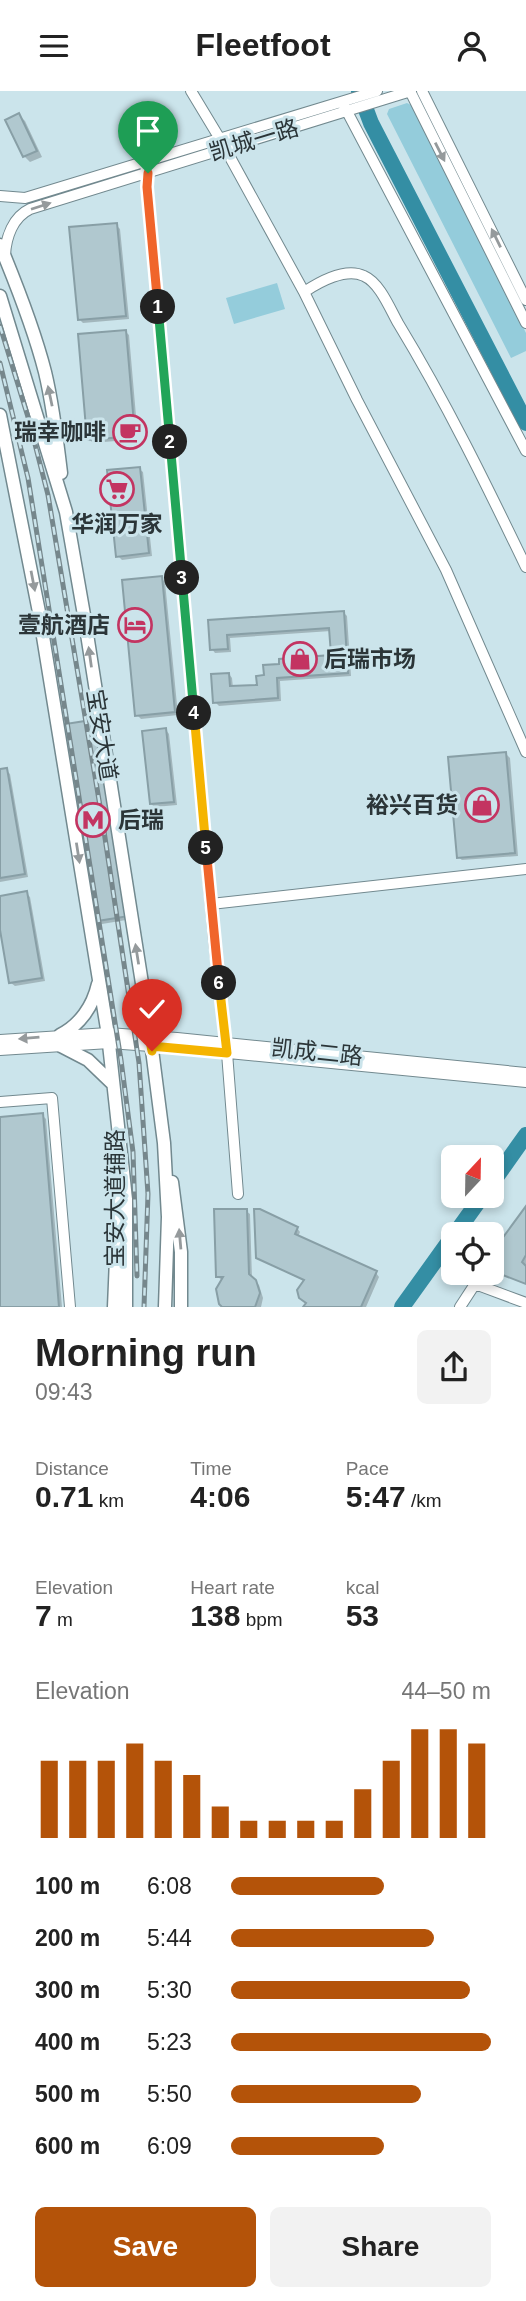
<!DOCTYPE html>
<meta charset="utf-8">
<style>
:root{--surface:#fff;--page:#f2f2f2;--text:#222;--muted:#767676;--accent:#b45309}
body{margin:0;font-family:Arial,"Noto Sans SC",sans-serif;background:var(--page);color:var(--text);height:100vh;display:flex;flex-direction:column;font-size:26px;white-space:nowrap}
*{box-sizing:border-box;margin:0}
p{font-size:23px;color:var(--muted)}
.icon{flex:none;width:38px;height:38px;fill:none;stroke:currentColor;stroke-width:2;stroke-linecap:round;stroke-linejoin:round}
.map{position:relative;height:1216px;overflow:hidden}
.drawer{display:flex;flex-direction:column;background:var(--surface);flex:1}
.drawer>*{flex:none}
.needle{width:46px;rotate:22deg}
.buttons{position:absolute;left:441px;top:1054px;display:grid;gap:14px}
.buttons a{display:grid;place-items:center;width:63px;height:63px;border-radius:10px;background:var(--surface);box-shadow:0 4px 10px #0003;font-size:35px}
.pin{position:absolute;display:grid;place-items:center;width:60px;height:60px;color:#fff;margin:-72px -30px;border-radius:50% 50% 50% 0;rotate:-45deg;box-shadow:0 0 7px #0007}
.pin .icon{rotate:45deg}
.km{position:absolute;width:35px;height:35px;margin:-18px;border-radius:50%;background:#222;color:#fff;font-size:19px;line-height:35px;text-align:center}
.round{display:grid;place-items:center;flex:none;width:74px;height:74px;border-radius:10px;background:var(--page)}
.overview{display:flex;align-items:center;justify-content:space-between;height:119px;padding:0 35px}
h1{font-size:38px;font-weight:700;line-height:52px}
.figures{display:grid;grid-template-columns:repeat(3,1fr);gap:10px;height:119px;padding:7px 35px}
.figures div{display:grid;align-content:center}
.figures b{font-size:30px;font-weight:700}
.figures small{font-size:19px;font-weight:400}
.figures p{font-size:19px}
.chart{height:196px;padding:14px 35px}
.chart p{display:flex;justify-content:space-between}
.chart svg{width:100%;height:126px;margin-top:7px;stroke:var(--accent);stroke-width:6}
.button{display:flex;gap:14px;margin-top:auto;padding:14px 35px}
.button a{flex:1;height:80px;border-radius:10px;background:var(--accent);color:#fff;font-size:28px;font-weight:700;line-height:80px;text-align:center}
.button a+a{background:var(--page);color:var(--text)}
ul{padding:0 35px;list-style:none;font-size:23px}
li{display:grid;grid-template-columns:112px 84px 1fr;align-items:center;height:52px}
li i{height:18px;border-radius:9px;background:var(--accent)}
header{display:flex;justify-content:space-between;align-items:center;height:91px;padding:0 35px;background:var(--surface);font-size:32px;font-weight:700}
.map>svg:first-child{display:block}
.green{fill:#94ccdb}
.shadow{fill:#0003}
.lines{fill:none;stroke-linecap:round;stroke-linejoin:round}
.river{stroke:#348ea4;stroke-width:16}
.building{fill:#b0c8cf;stroke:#889fa6;stroke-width:2}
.minor-casing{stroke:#72898f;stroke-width:12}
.major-casing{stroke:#72898f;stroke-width:15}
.minor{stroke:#fff;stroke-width:10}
.major{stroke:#fff;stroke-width:12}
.rail-casing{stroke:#76878c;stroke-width:5}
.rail{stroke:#cbe4eb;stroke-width:2.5;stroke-dasharray:8;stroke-linecap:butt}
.oneway{fill:#959a9c}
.split-1-casing{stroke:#fff;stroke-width:14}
.split-2-casing{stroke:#fff;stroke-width:14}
.split-3-casing{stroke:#fff;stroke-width:14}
.split-4-casing{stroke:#fff;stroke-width:14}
.split-5-casing{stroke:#fff;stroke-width:14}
.split-6-casing{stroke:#fff;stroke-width:14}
.split-7-casing{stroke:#fff;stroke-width:14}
.split-1{stroke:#f0652b;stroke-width:9}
.split-2{stroke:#22a559;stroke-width:9}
.split-3{stroke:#22a559;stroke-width:9}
.split-4{stroke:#22a559;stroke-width:9}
.split-5{stroke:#f5b400;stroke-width:9}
.split-6{stroke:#f0652b;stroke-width:9}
.split-7{stroke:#f5b400;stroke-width:9}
.labels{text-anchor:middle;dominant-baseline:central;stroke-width:6;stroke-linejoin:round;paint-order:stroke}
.street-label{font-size:23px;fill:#2b3538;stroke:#cbe4eb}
.poi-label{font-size:23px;font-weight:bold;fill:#2b3538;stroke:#cbe4eb;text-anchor:end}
</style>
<header><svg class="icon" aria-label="menu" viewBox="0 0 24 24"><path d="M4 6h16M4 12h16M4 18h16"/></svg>Fleetfoot<svg class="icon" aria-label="person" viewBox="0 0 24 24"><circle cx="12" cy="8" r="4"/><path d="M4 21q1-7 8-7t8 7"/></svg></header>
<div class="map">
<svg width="526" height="1216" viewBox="0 0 526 1216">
<rect width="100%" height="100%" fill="#cbe4eb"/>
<path class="green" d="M 407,12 L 411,14 L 526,242 L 526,260 L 511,267 L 387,23 L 389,18 Z
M 277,192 L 285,218 L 234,233 L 226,207 Z"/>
<path class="shadow" d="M 19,24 L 25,30 L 42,66 L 30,71 L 24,65 Z
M 116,134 L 120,138 L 129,228 L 83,232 L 80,229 Z
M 126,241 L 129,244 L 138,348 L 93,352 L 89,348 Z
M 139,378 L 143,381 L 152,465 L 122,469 L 118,465 Z
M 161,487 L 165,491 L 178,624 L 141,628 L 137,624 Z
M 343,521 L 347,525 L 351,585 L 280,590 L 281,610 L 219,615 L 215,611 L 229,583 L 232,587 L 233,597 L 259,595 L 258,587 L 333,566 L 331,540 L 230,547 L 231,561 L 215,562 L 212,558 L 209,530 Z
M 61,635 L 132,828 L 96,834 Z
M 166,639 L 169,643 L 177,714 L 155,716 L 151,713 Z
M 506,663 L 510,667 L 518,765 L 462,769 L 458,766 Z
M 6,679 L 10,683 L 28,786 L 0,791 L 0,680 Z
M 26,802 L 30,806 L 45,890 L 15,895 L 11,892 L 3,843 L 0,843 L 0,806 Z
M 42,1024 L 46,1028 L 62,1216 L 0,1216 L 0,1027 Z
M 526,1118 L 526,1193 L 499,1177 L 492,1178 L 492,1164 L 499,1163 Z
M 246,1120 L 250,1123 L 252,1188 L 259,1194 L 263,1207 L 261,1216 L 225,1216 L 223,1190 L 218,1186 Z
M 297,1137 L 300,1141 L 298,1146 L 376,1182 L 379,1186 L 366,1216 L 305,1216 L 308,1213 L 305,1190 L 262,1170 L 258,1166 Z"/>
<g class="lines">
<path class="river" d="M 359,0 L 371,32 L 526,332
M 492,1092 L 526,1044
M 455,1143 L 483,1104
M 402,1216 L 453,1145"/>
</g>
<path class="building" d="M 19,22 L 37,60 L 23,66 L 5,29 Z
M 117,132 L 126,225 L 78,229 L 69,136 Z
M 126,239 L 135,345 L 87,349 L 78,243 Z
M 140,376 L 149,462 L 116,466 L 107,379 Z
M 162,485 L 175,621 L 135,625 L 122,489 Z
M 344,520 L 348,582 L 277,587 L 278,607 L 213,612 L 211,583 L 229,582 L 230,595 L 257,594 L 256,585 L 264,584 L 263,574 L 279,573 L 279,568 L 331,564 L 329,537 L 227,544 L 228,558 L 210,559 L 208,529 Z
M 98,628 L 129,825 L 91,831 L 59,634 Z
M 166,637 L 174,711 L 150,713 L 142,640 Z
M 506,661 L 515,762 L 457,767 L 448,666 Z
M 7,677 L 25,783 L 0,787 L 0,678 Z
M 27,800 L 42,887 L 9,892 L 0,839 L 0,805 Z
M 43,1022 L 59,1216 L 0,1216 L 0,1026 Z
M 526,1115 L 526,1164 L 522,1171 L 526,1175 L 526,1193 L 495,1181 L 498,1174 L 492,1177 L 492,1162 L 495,1162 L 493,1160 Z
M 214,1118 L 247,1118 L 249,1183 L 256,1189 L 260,1202 L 255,1216 L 222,1216 L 219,1213 L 216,1198 L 223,1186 L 216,1186 Z
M 254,1118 L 260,1118 L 298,1136 L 295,1143 L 377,1180 L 361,1216 L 303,1216 L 306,1212 L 299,1207 L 297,1199 L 304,1189 L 256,1167 Z"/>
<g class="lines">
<g class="minor-casing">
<path id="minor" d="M 191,0 L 220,48 L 304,201 L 357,309 L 446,479 L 526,661
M 410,0 L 526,232
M 422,0 L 526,209
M 342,11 L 526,360
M 145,70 L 214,850 L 227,962 L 238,1103
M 0,105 L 25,107 L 377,0
M 5,164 C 6,146 13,126 30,118 L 411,0
M 304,201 C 319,191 346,176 364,185 C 380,192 390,218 398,232 C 446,311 486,393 526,476
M 211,813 L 526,778
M 0,949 L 108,942 L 177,947 L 526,982
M 0,959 L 109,952 L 178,957 L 526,991
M 0,1011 L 52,1007 L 70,1216
M 460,1216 L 475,1193 L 526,1212"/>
</g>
<g class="major-casing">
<path id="major" d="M 0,154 C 17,195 34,238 45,281 C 53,314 57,348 61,382
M 0,205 L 66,421 L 84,524 L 150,943 L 164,1052 L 168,1126 L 165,1216
M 0,324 L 39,521 L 108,944 L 126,1108 L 126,1216
M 60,944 C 80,934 93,915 98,893
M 61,955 L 88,969 L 113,993
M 172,1091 L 181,1161 L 181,1216
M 114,1216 L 117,1144 L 116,1073"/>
</g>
<use href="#minor" class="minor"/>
<use href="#major" class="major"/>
<g class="rail-casing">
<path id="rail" d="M 0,235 L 28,326 L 48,404 L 102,727 L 139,972 L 148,1103 L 144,1216
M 0,272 L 28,387 L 121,969 L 133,1061 L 137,1185"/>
</g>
<use href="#rail" class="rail"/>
</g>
<defs><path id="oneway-solid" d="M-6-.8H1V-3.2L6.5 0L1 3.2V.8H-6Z" transform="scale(1.75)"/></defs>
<g class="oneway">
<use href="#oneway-solid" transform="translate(440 61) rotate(63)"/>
<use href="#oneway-solid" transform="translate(41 115) rotate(-18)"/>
<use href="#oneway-solid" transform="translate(496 147) rotate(-116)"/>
<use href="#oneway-solid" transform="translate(50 305) rotate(-102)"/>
<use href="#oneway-solid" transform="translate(33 490) rotate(79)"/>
<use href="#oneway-solid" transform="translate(90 566) rotate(-98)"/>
<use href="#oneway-solid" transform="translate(78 762) rotate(81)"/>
<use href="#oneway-solid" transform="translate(137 863) rotate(-99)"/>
<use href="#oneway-solid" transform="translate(29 947) rotate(175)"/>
<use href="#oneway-solid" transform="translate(180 1148) rotate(-95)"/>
</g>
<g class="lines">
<g class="split-1-casing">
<path id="split-1" d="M 148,82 L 147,96 L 158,216"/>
</g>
<g class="split-2-casing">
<path id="split-2" d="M 158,216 L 170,351"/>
</g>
<g class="split-3-casing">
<path id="split-3" d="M 170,351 L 182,487"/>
</g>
<g class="split-4-casing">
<path id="split-4" d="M 182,487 L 194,622"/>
</g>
<g class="split-5-casing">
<path id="split-5" d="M 194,622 L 206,757"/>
</g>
<g class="split-6-casing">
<path id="split-6" d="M 206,757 L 219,892"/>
</g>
<g class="split-7-casing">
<path id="split-7" d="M 152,960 L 151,955 L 227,962 L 219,892"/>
</g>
<use href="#split-1" class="split-1"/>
<use href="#split-2" class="split-2"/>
<use href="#split-3" class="split-3"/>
<use href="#split-4" class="split-4"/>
<use href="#split-5" class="split-5"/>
<use href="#split-6" class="split-6"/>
<use href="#split-7" class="split-7"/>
</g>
<defs>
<g id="cafe-ring" transform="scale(1.75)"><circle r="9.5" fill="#cbe4eb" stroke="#c33461" stroke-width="1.5"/><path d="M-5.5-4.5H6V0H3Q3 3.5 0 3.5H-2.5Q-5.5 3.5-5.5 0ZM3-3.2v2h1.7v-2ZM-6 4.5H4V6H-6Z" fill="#c33461"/></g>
<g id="supermarket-ring" transform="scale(1.75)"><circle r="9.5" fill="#cbe4eb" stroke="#c33461" stroke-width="1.5"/><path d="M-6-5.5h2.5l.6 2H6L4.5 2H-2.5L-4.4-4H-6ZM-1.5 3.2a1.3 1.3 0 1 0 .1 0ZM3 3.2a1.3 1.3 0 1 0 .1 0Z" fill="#c33461"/></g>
<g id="hotel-ring" transform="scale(1.75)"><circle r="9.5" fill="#cbe4eb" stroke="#c33461" stroke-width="1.5"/><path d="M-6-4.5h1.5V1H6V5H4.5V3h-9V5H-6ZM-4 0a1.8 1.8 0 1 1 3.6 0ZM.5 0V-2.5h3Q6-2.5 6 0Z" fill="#c33461"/></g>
<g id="shop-ring" transform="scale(1.75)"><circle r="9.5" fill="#cbe4eb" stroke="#c33461" stroke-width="1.5"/><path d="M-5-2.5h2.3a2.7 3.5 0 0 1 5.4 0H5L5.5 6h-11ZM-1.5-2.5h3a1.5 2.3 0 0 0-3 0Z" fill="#c33461"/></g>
<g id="metro-ring" transform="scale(1.75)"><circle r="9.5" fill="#cbe4eb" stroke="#c33461" stroke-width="1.5"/><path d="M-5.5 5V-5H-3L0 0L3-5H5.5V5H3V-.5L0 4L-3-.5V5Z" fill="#c33461"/></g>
</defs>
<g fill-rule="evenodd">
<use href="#cafe-ring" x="130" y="341"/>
<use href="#supermarket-ring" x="117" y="398"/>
<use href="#hotel-ring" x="135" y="534"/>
<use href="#shop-ring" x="300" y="568"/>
<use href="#shop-ring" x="482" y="714"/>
<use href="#metro-ring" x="93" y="729"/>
</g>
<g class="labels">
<g class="street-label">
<text transform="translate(254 49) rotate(-17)">凯城一路</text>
<text transform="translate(102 644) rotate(81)">宝安大道</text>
<text transform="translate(317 961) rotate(6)">凯成二路</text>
<text transform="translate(115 1107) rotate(-90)">宝安大道辅路</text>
</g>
<g class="poi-label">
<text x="106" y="341">瑞幸咖啡</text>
<text x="117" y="433" text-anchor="middle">华润万家</text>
<text x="110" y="534">壹航酒店</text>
<text x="324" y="568" text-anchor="start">后瑞市场</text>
<text x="458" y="714">裕兴百货</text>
<text x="118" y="729" text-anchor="start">后瑞</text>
</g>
</g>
</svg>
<div class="buttons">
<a><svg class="needle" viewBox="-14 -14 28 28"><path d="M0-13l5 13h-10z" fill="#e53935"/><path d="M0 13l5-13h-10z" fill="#767676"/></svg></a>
<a><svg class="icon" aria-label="locate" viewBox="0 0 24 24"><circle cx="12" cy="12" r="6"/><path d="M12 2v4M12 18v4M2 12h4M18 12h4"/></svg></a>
</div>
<div class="pin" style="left:148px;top:82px;background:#1e9e55"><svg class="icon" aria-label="arrive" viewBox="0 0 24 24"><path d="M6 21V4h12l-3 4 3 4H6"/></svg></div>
<div class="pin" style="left:152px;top:960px;background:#d93025"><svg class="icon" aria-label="check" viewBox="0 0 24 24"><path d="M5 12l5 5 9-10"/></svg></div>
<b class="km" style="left:158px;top:216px">1</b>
<b class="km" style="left:170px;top:351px">2</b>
<b class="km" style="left:182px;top:487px">3</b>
<b class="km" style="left:194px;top:622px">4</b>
<b class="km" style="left:206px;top:757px">5</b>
<b class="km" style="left:219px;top:892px">6</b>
</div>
<section class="drawer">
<div class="overview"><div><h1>Morning run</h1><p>09:43</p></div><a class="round"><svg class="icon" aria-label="share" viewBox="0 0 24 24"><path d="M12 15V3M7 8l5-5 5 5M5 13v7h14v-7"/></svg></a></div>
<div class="figures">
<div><p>Distance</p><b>0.71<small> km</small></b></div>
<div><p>Time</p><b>4:06</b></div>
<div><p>Pace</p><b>5:47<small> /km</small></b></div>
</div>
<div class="figures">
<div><p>Elevation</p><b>7<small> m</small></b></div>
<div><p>Heart rate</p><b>138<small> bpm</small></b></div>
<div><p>kcal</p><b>53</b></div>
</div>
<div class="chart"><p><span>Elevation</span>44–50 m</p>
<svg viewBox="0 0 160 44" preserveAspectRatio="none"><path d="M5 44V17M15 44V17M25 44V17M35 44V11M45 44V17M55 44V22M65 44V33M75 44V38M85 44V38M95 44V38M105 44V38M115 44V27M125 44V17M135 44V6M145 44V6M155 44V11"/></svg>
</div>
<ul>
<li><b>100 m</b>6:08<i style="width:59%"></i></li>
<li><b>200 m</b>5:44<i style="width:78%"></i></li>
<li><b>300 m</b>5:30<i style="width:92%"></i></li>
<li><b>400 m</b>5:23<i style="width:100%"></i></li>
<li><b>500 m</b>5:50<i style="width:73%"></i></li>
<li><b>600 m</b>6:09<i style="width:59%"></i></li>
</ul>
<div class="button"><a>Save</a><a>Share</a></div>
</section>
